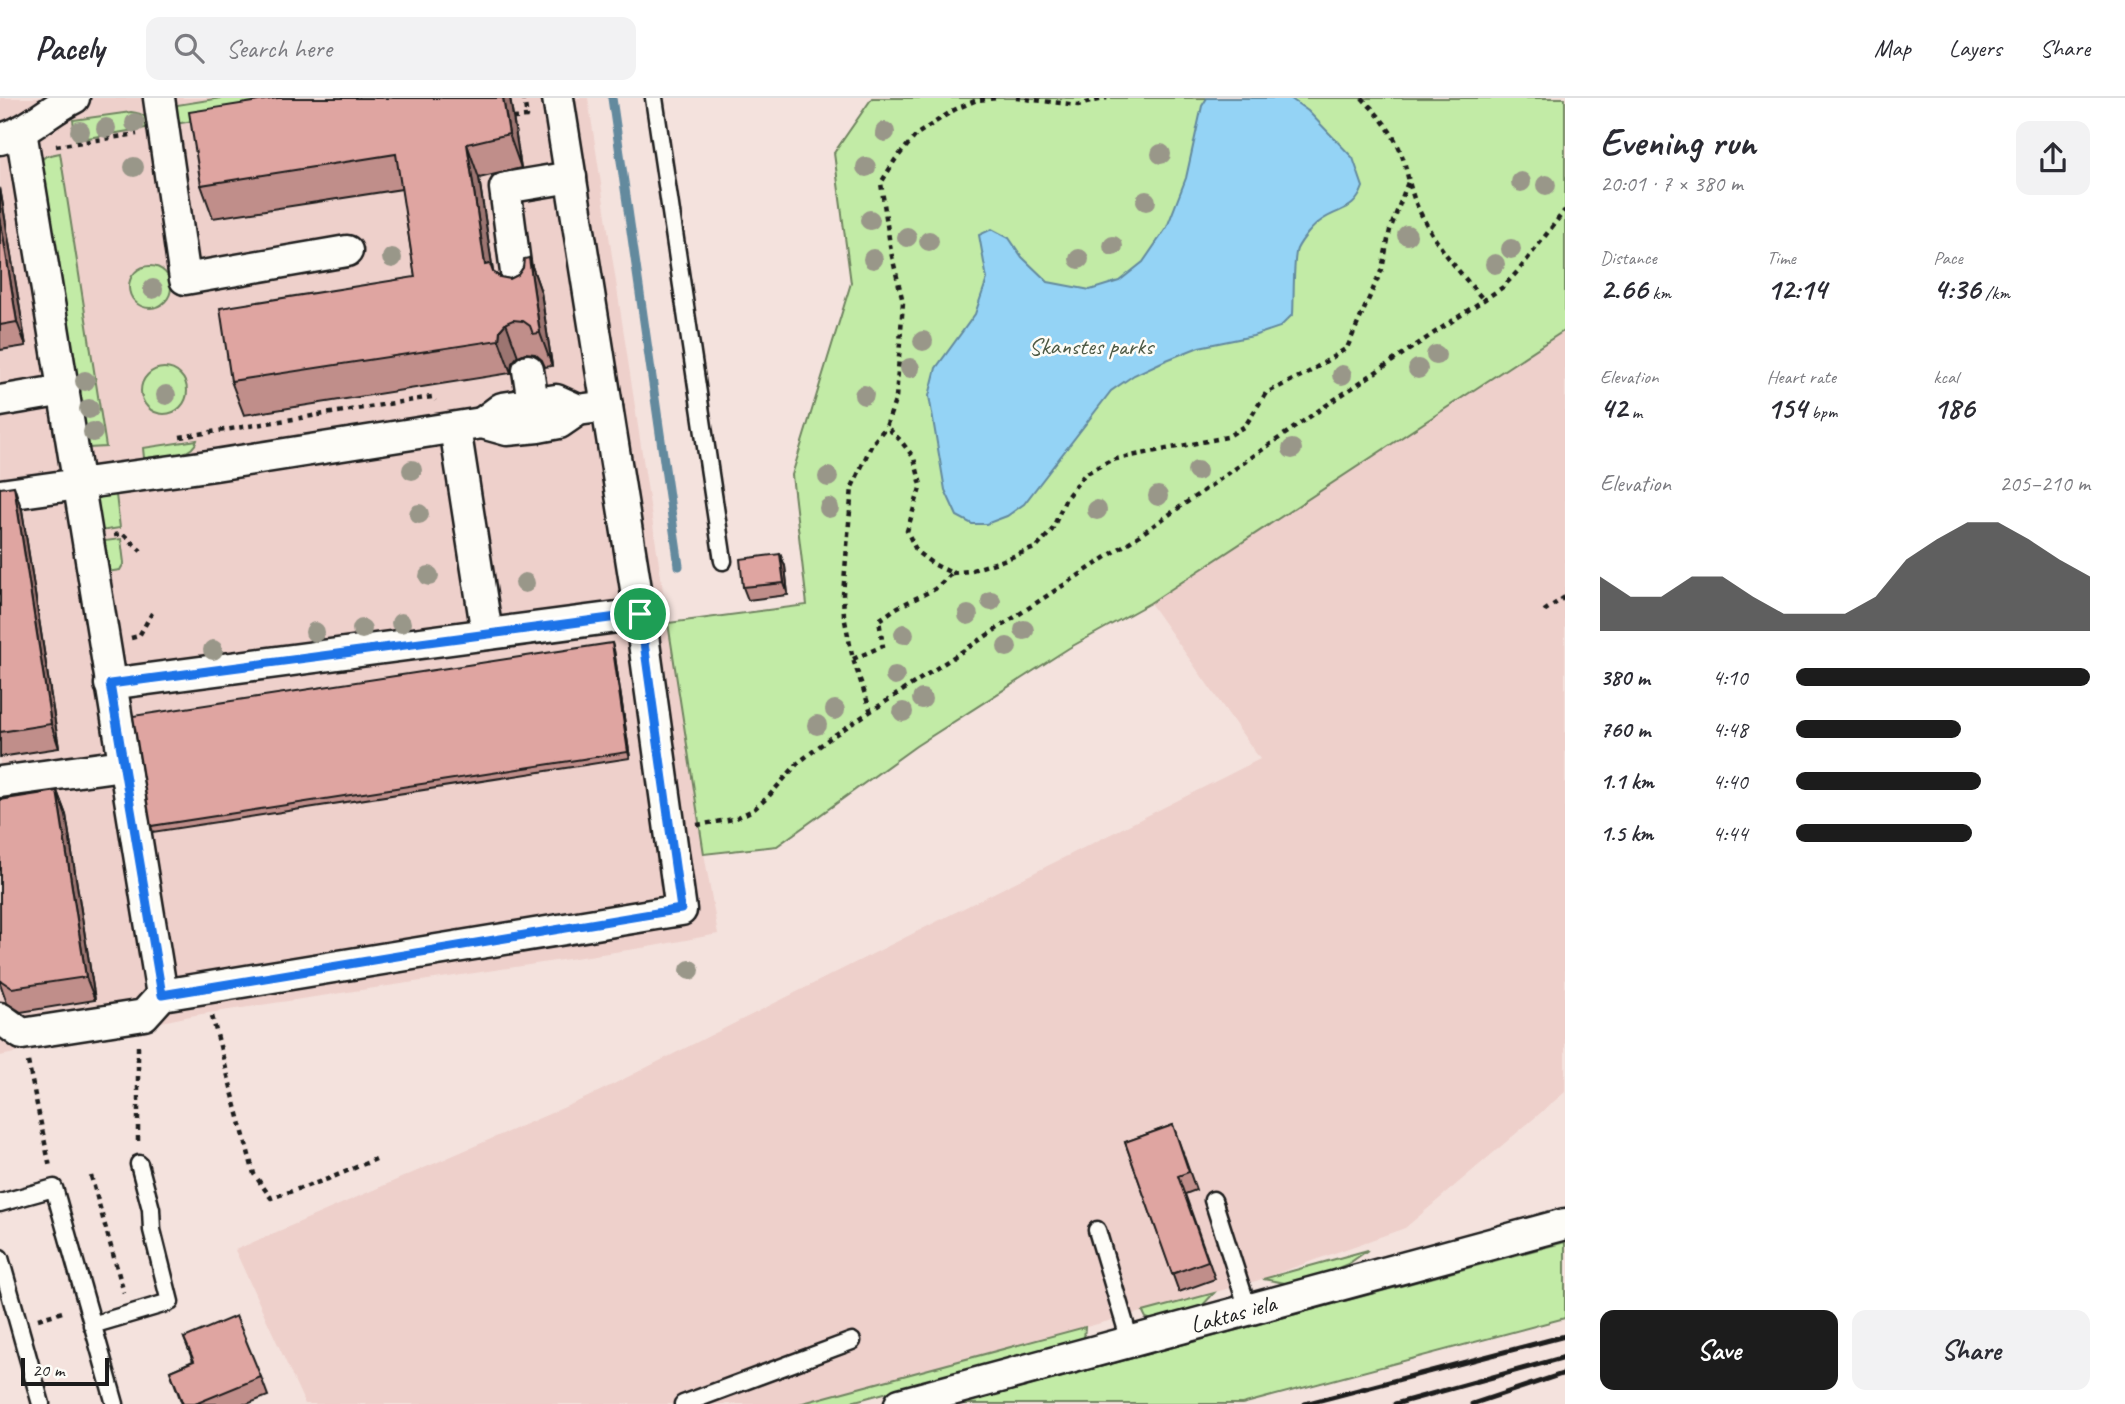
<!DOCTYPE html>
<meta charset="utf-8">
<style>
:root{--surface:#fff;--page:#f2f2f3;--text:#2b2b33;--muted:#7c7c81;--line:#e1e1e2;--accent:#1c1c1c}
body{margin:0;font-family:Caveat,sans-serif;background:var(--page);color:var(--text);height:100vh;display:flex;flex-direction:column;font-size:26px;white-space:nowrap}
*{box-sizing:border-box;margin:0}
p{font-size:23px;color:var(--muted)}
.icon{flex:none;width:38px;height:38px;fill:none;stroke:currentColor;stroke-width:2;stroke-linecap:round;stroke-linejoin:round}
.map{position:relative;flex:1;overflow:hidden}
.drawer{display:flex;flex-direction:column;background:var(--surface);width:560px}
.drawer>*{flex:none}
.scale{position:absolute;left:21px;bottom:18px;width:88px;box-sizing:border-box;padding-left:7px;border:4px solid #1c1c1c;border-top:0;font-size:19px;line-height:24px;white-space:nowrap;color:#1c1c1c;-webkit-text-stroke:5px #fdfcf7;paint-order:stroke}
.pin{position:absolute;display:grid;place-items:center;width:60px;height:60px;color:#fff;margin:-30px;border:4px solid #fff;border-radius:50%;box-shadow:0 2px 7px #0007}
.round{display:grid;place-items:center;flex:none;width:74px;height:74px;border-radius:14px;background:var(--page)}
.summary{display:flex;align-items:center;justify-content:space-between;height:119px;padding:0 35px}
h1{font-size:38px;font-weight:700;line-height:52px}
.metrics{display:grid;grid-template-columns:repeat(3,1fr);gap:10px;height:119px;padding:7px 35px}
.metrics div{display:grid;align-content:center}
.metrics b{font-size:30px;font-weight:700}
.metrics small{font-size:19px;font-weight:400}
.metrics p{font-size:19px}
.chart{height:196px;padding:14px 35px}
.chart p{display:flex;justify-content:space-between}
.chart svg{width:100%;height:126px;margin-top:7px;fill:var(--accent);opacity:.7}
.action{display:flex;gap:14px;margin-top:auto;padding:14px 35px}
.action a{flex:1;height:80px;border-radius:14px;background:var(--accent);color:#fff;font-size:28px;font-weight:700;line-height:80px;text-align:center}
.action a+a{background:var(--page);color:var(--text)}
ul{padding:0 35px;list-style:none;font-size:23px}
li{display:grid;grid-template-columns:112px 84px 1fr;align-items:center;height:52px}
li i{height:18px;border-radius:9px;background:var(--accent)}
header{display:flex;align-items:center;gap:42px;box-sizing:border-box;height:98px;padding:0 35px;background:var(--surface);border-bottom:2px solid var(--line)}
header strong{font-size:33px}
nav{display:flex;gap:38px;margin-inline-start:auto;font-size:24px}
.search{width:490px;height:63px;background:var(--page);display:flex;align-items:center;gap:18px;box-sizing:border-box;padding:0 24px;border-radius:14px;color:var(--muted);font-size:26px}
main{display:flex;flex:1;min-height:0}
.map>svg:first-child{display:block}
.built{fill:#eed0cb}
.green{fill:#c2eba6;stroke:#6f8461;stroke-width:2}
.water{fill:#94d3f5;stroke:#648a9e;stroke-width:2}
.lines{fill:none;stroke-linecap:round;stroke-linejoin:round}
.stream{stroke:#648a9e;stroke-width:9}
.lane-casing{stroke:#1c1c1c;stroke-width:21}
.street-casing{stroke:#1c1c1c;stroke-width:35}
.path{stroke:#1c1c1c;stroke-width:4.5;stroke-dasharray:5 5;stroke-linecap:butt}
.lane{stroke:#fdfcf7;stroke-width:16}
.street{stroke:#fdfcf7;stroke-width:30}
.rail{stroke:#1c1c1c;stroke-width:5}
.tree{fill:#999789}
.wall{fill:#c08e8a;stroke:#1c1c1c;stroke-width:2}
.shaded-wall{fill:#9c7471;stroke:#1c1c1c;stroke-width:2}
.building{fill:#dfa5a1;stroke:#1c1c1c;stroke-width:2}
.route-casing{stroke:#fff;stroke-width:14}
.route{stroke:#1a73e8;stroke-width:9}
.labels{text-anchor:middle;dominant-baseline:central;stroke-width:5;stroke-linejoin:round;paint-order:stroke}
.park-label{font-size:24px;fill:#4e5a45;stroke:#fdfcf7}
.street-label{font-size:24px;fill:#1c1c1c;stroke:#fdfcf7}
</style>
<header>
<strong>Pacely</strong>
<div class="search"><svg class="icon" aria-label="search" viewBox="0 0 24 24"><circle cx="10" cy="10" r="6"/><path d="M15 15l6 6"/></svg>Search here</div>
<nav><a>Map</a><a>Layers</a><a>Share</a></nav>
</header>
<main>
<div class="map">
<svg width="1565" height="1306" viewBox="0 0 1565 1306">
<rect width="100%" height="100%" fill="#f4e2dd"/>
<filter id="ink" filterUnits="userSpaceOnUse"><feTurbulence type="fractalNoise" baseFrequency=".0143" numOctaves="2"/><feDisplacementMap in="SourceGraphic" scale="14" xChannelSelector="R" yChannelSelector="G"/><feConvolveMatrix kernelMatrix="1 2 1 2 8 2 1 2 1" color-interpolation-filters="sRGB"/></filter>
<g filter="url(#ink)">
<path class="built" d="M 0,0 L 588,0 L 696,709 L 718,836 L 648,849 L 195,917 L 0,958 Z
M 1565,232 L 1565,994 L 1405,1130 L 1256,1183 L 802,1306 L 305,1306 L 235,1152 L 588,999 L 1260,661 L 1150,505 Z"/>
<path class="green" d="M 221,0 L 327,0 L 175,26 L 177,7 Z
M 872,0 L 1565,0 L 1565,232 L 1150,505 L 1069,550 L 916,648 L 777,748 L 704,756 L 668,525 L 807,507 L 792,377 L 851,185 L 834,55 Z
M 131,14 C 140,15 150,19 152,29 L 76,42 L 73,22 Z
M 60,55 L 106,349 L 88,350 L 83,346 L 40,63 L 46,58 Z
M129 189a21 21 0 1 1 42 0a21 21 0 1 1-42 0Z
M141 293a23 23 0 1 1 46 0a23 23 0 1 1-46 0Z
M 197,342 C 192,361 160,358 144,360 L 143,350 Z
M 116,397 L 120,430 L 93,434 L 91,403 L 97,399 Z
M 121,441 L 124,465 L 120,472 L 107,474 L 96,444 Z
M 1565,1144 L 1565,1220 L 1242,1306 L 961,1306 Z
M 1368,1152 L 1348,1166 L 1296,1187 L 1263,1181 Z
M 1214,1195 L 1201,1209 L 1175,1219 L 1158,1224 L 1146,1220 L 1143,1214 Z
M 1085,1229 L 1084,1241 L 844,1306 L 799,1306 Z"/>
<path class="water" d="M 1207,0 L 1290,0 L 1308,13 L 1353,60 L 1363,89 C 1354,114 1341,109 1322,122 C 1313,128 1302,141 1297,151 C 1293,160 1294,203 1293,216 L 1280,229 L 1253,238 L 1199,249 L 1164,263 L 1134,277 L 1111,293 L 1024,406 L 1007,418 L 986,426 L 972,426 L 957,418 L 945,392 L 929,298 L 936,270 L 975,216 L 987,181 L 979,137 L 992,131 L 1009,140 L 1022,159 L 1048,184 L 1090,192 L 1119,183 L 1143,164 L 1167,129 L 1186,80 L 1202,8 Z"/>
<g class="lines">
<path class="stream" d="M 612,0 L 679,468"/>
<g class="lane-casing">
<path id="lane" d="M 654,0 L 723,463
M 1213,1102 L 1248,1211
M 0,1105 L 54,1090 L 115,1306
M 1097,1132 L 1130,1243
M 0,1160 L 41,1306
M 92,1227 L 170,1204 L 152,1132 L 151,1111 L 139,1066
M 683,1306 L 852,1243"/>
</g>
<g class="street-casing">
<g id="street">
<path d="M 159,0 L 185,181 L 347,153"/>
<path d="M 21,33 L 162,897"/>
<path d="M 0,41 C 27,35 49,12 74,0"/>
<path d="M 519,197 L 505,90 L 571,79"/>
<path d="M 528,272 L 533,305"/>
<path d="M 0,303 L 64,292"/>
<path d="M 482,325 L 502,310 L 556,302 L 578,312"/>
<path d="M 455,330 L 487,536"/>
<path d="M 0,397 L 215,367 L 482,325 L 507,332 L 538,329 L 559,325 L 578,312 L 607,308"/>
<path d="M 110,586 L 640,516"/>
<path d="M 0,684 L 123,667"/>
<path d="M 0,920 L 22,936 L 138,918 L 144,917 L 162,897 L 681,812 L 640,516 L 558,0"/>
<path id="s1" d="M 900,1306 L 1565,1126"/>
</g>
</g>
<path class="path" d="M 1016,0 L 1078,7 L 1107,0
M 1362,0 C 1381,19 1398,40 1405,67 C 1409,83 1412,99 1420,114 C 1436,147 1459,174 1483,201
M 513,20 L 527,19 L 524,0
M 56,48 L 137,36
M 180,339 L 432,299 L 435,303
M 114,437 L 123,436 L 141,453
M 952,475 L 969,473 L 1001,463 L 1037,449 L 1052,432 L 1066,400 L 1085,376 L 1111,362 L 1227,339 L 1245,328 L 1266,295 L 1309,274 L 1347,250 L 1382,171 L 1390,132 L 1408,84
M 1544,513 L 1565,499
M 131,540 L 139,538 L 152,515
M 853,561 L 883,548 L 879,522 L 898,509 L 935,491 L 952,475 L 933,466 L 917,454 L 907,433 L 921,387 L 914,360 L 901,343 L 887,329
M 871,614 L 853,561 L 844,518 L 843,496 L 852,389 L 872,346 L 886,329 L 896,300 L 903,204 L 891,154 L 881,85 L 895,62 L 917,36 L 954,12 L 977,2 L 999,0
M 697,727 L 734,721 L 753,712 L 768,699 L 798,665 L 830,640 L 1134,441 L 1331,304 L 1503,189 L 1519,172 L 1565,112
M 212,918 L 254,1076 L 271,1100 L 328,1081 L 376,1061
M 138,948 L 138,1044
M 28,964 L 50,1069
M 91,1078 L 124,1195
M 38,1221 L 66,1213"/>
<use href="#lane" class="lane"/>
<use href="#street" class="street"/>
<path class="rail" d="M 1305,1306 L 1565,1238
M 1395,1306 L 1565,1259
M 1472,1306 L 1565,1275"/>
</g>
<g class="tree">
<circle cx="135" cy="25" r="10"/>
<circle cx="106" cy="30" r="10"/>
<circle cx="80" cy="33" r="10"/>
<circle cx="885" cy="34" r="10"/>
<circle cx="1161" cy="56" r="10"/>
<circle cx="134" cy="69" r="10"/>
<circle cx="866" cy="69" r="10"/>
<circle cx="1521" cy="84" r="10"/>
<circle cx="1546" cy="87" r="10"/>
<circle cx="1146" cy="103" r="10"/>
<circle cx="870" cy="122" r="10"/>
<circle cx="1407" cy="137" r="10"/>
<circle cx="907" cy="139" r="10"/>
<circle cx="929" cy="143" r="10"/>
<circle cx="1113" cy="148" r="10"/>
<circle cx="1511" cy="151" r="10"/>
<circle cx="392" cy="160" r="10"/>
<circle cx="873" cy="161" r="10"/>
<circle cx="1079" cy="161" r="10"/>
<circle cx="1495" cy="166" r="10"/>
<circle cx="153" cy="191" r="10"/>
<circle cx="923" cy="243" r="10"/>
<circle cx="1436" cy="257" r="10"/>
<circle cx="910" cy="270" r="10"/>
<circle cx="1418" cy="271" r="10"/>
<circle cx="1342" cy="277" r="10"/>
<circle cx="85" cy="283" r="10"/>
<circle cx="166" cy="297" r="10"/>
<circle cx="864" cy="297" r="10"/>
<circle cx="89" cy="311" r="10"/>
<circle cx="93" cy="334" r="10"/>
<circle cx="1292" cy="351" r="10"/>
<circle cx="412" cy="372" r="10"/>
<circle cx="1197" cy="373" r="10"/>
<circle cx="828" cy="379" r="10"/>
<circle cx="1158" cy="398" r="10"/>
<circle cx="829" cy="410" r="10"/>
<circle cx="1097" cy="412" r="10"/>
<circle cx="419" cy="416" r="10"/>
<circle cx="429" cy="478" r="10"/>
<circle cx="525" cy="485" r="10"/>
<circle cx="991" cy="503" r="10"/>
<circle cx="968" cy="517" r="10"/>
<circle cx="401" cy="525" r="10"/>
<circle cx="362" cy="531" r="10"/>
<circle cx="1024" cy="532" r="10"/>
<circle cx="315" cy="534" r="10"/>
<circle cx="904" cy="536" r="10"/>
<circle cx="1007" cy="549" r="10"/>
<circle cx="213" cy="552" r="10"/>
<circle cx="895" cy="578" r="10"/>
<circle cx="922" cy="601" r="10"/>
<circle cx="835" cy="612" r="10"/>
<circle cx="903" cy="614" r="10"/>
<circle cx="817" cy="627" r="10"/>
<circle cx="690" cy="872" r="10"/>
</g>
<path class="wall" d="M 510,0 L 521,70 L 479,80 L 493,174 L 500,179 L 510,181 L 518,177 L 529,160 L 541,194 L 552,268 L 545,269 L 542,262 L 535,256 L 525,255 L 518,258 L 512,265 L 511,275 L 244,317 L 231,283 L 415,179 L 402,91 L 213,120 L 201,87 Z
M 0,90 L 26,248 L 0,252 Z
M 0,390 L 22,412 L 59,650 L 0,659 Z
M 780,456 L 785,468 L 788,497 L 748,502 L 743,489 Z
M 614,552 L 630,660 L 153,734 L 151,728 Z
M 57,693 L 66,717 L 95,902 L 21,914 L 7,905 L 0,885 L 0,702 Z
M 1173,1027 L 1196,1092 L 1185,1096 L 1215,1181 L 1179,1194 L 1125,1044 Z
M 184,1240 L 261,1279 L 268,1298 L 247,1306 L 182,1306 L 170,1273 L 193,1263 Z"/>
<path class="shaded-wall" d="M 503,0 L 510,0 L 521,70 L 509,36 Z
M 467,46 L 479,80 L 497,200 L 485,167 Z
M 0,90 L 26,248 L 17,224 L 0,119 Z
M 529,160 L 541,194 L 552,268 L 540,235 Z
M 506,225 L 518,258 L 512,265 L 511,275 L 499,242 L 500,232 Z
M 14,388 L 22,412 L 59,650 L 51,626 Z
M 780,456 L 785,468 L 788,497 L 784,485 Z
M 612,545 L 614,552 L 630,660 L 628,654 Z
M 57,693 L 66,717 L 95,902 L 86,879 Z"/>
<path class="building" d="M 278,0 L 503,0 L 509,36 L 467,46 L 485,167 L 490,166 L 493,174 L 500,179 L 510,181 L 518,177 L 523,170 L 524,161 L 529,160 L 540,235 L 533,236 L 530,228 L 523,223 L 513,222 L 506,225 L 500,232 L 499,242 L 231,283 L 220,210 L 415,179 L 396,56 L 201,87 L 189,14 Z
M 0,119 L 17,224 L 0,227 Z
M 14,388 L 51,626 L 0,634 L 0,390 Z
M 780,456 L 784,485 L 743,489 L 740,461 Z
M 612,545 L 628,654 L 151,728 L 133,618 Z
M 57,693 L 86,879 L 12,890 L 0,882 L 0,702 Z
M 1173,1027 L 1189,1074 L 1178,1078 L 1208,1163 L 1172,1176 L 1125,1044 Z
M 236,1218 L 261,1279 L 195,1306 L 183,1306 L 170,1273 L 194,1263 L 184,1240 Z"/>
</g>
<g class="lines" filter="url(#ink)">
<g class="route-casing">
<path id="route" d="M 640,516 L 681,811 L 162,897 L 110,586 Z"/>
</g>
<use href="#route" class="route"/>
</g>
<g class="labels">
<g class="park-label">
<text x="1091" y="248">Skanstes parks</text>
</g>
<g class="street-label">
<text stroke="none"><textPath href="#s1" startOffset="345">Laktas iela</textPath></text>
</g>
</g>
</svg>
<div class="scale">20 m</div>
<div class="pin" style="left:640px;top:516px;background:#1e9e55"><svg class="icon" aria-label="arrive" viewBox="0 0 24 24"><path d="M6 21V4h12l-3 4 3 4H6"/></svg></div>
</div>
<section class="drawer">
<div class="summary"><div><h1>Evening run</h1><p>20:01 · 7 × 380 m</p></div><a class="round"><svg class="icon" aria-label="share" viewBox="0 0 24 24"><path d="M12 15V3M7 8l5-5 5 5M5 13v7h14v-7"/></svg></a></div>
<div class="metrics">
<div><p>Distance</p><b>2.66<small> km</small></b></div>
<div><p>Time</p><b>12:14</b></div>
<div><p>Pace</p><b>4:36<small> /km</small></b></div>
</div>
<div class="metrics">
<div><p>Elevation</p><b>42<small> m</small></b></div>
<div><p>Heart rate</p><b>154<small> bpm</small></b></div>
<div><p>kcal</p><b>186</b></div>
</div>
<div class="chart"><p><span>Elevation</span>205–210 m</p>
<svg viewBox="0 0 160 44" preserveAspectRatio="none"><path d="M0 44V25L10 32L20 32L30 25L40 25L50 32L60 38L70 38L80 38L90 32L100 19L110 12L120 6L130 6L140 12L150 19L160 25V44z"/></svg>
</div>
<ul>
<li><b>380 m</b>4:10<i style="width:100%"></i></li>
<li><b>760 m</b>4:48<i style="width:56%"></i></li>
<li><b>1.1 km</b>4:40<i style="width:63%"></i></li>
<li><b>1.5 km</b>4:44<i style="width:60%"></i></li>
</ul>
<div class="action"><a>Save</a><a>Share</a></div>
</section>
</main>
